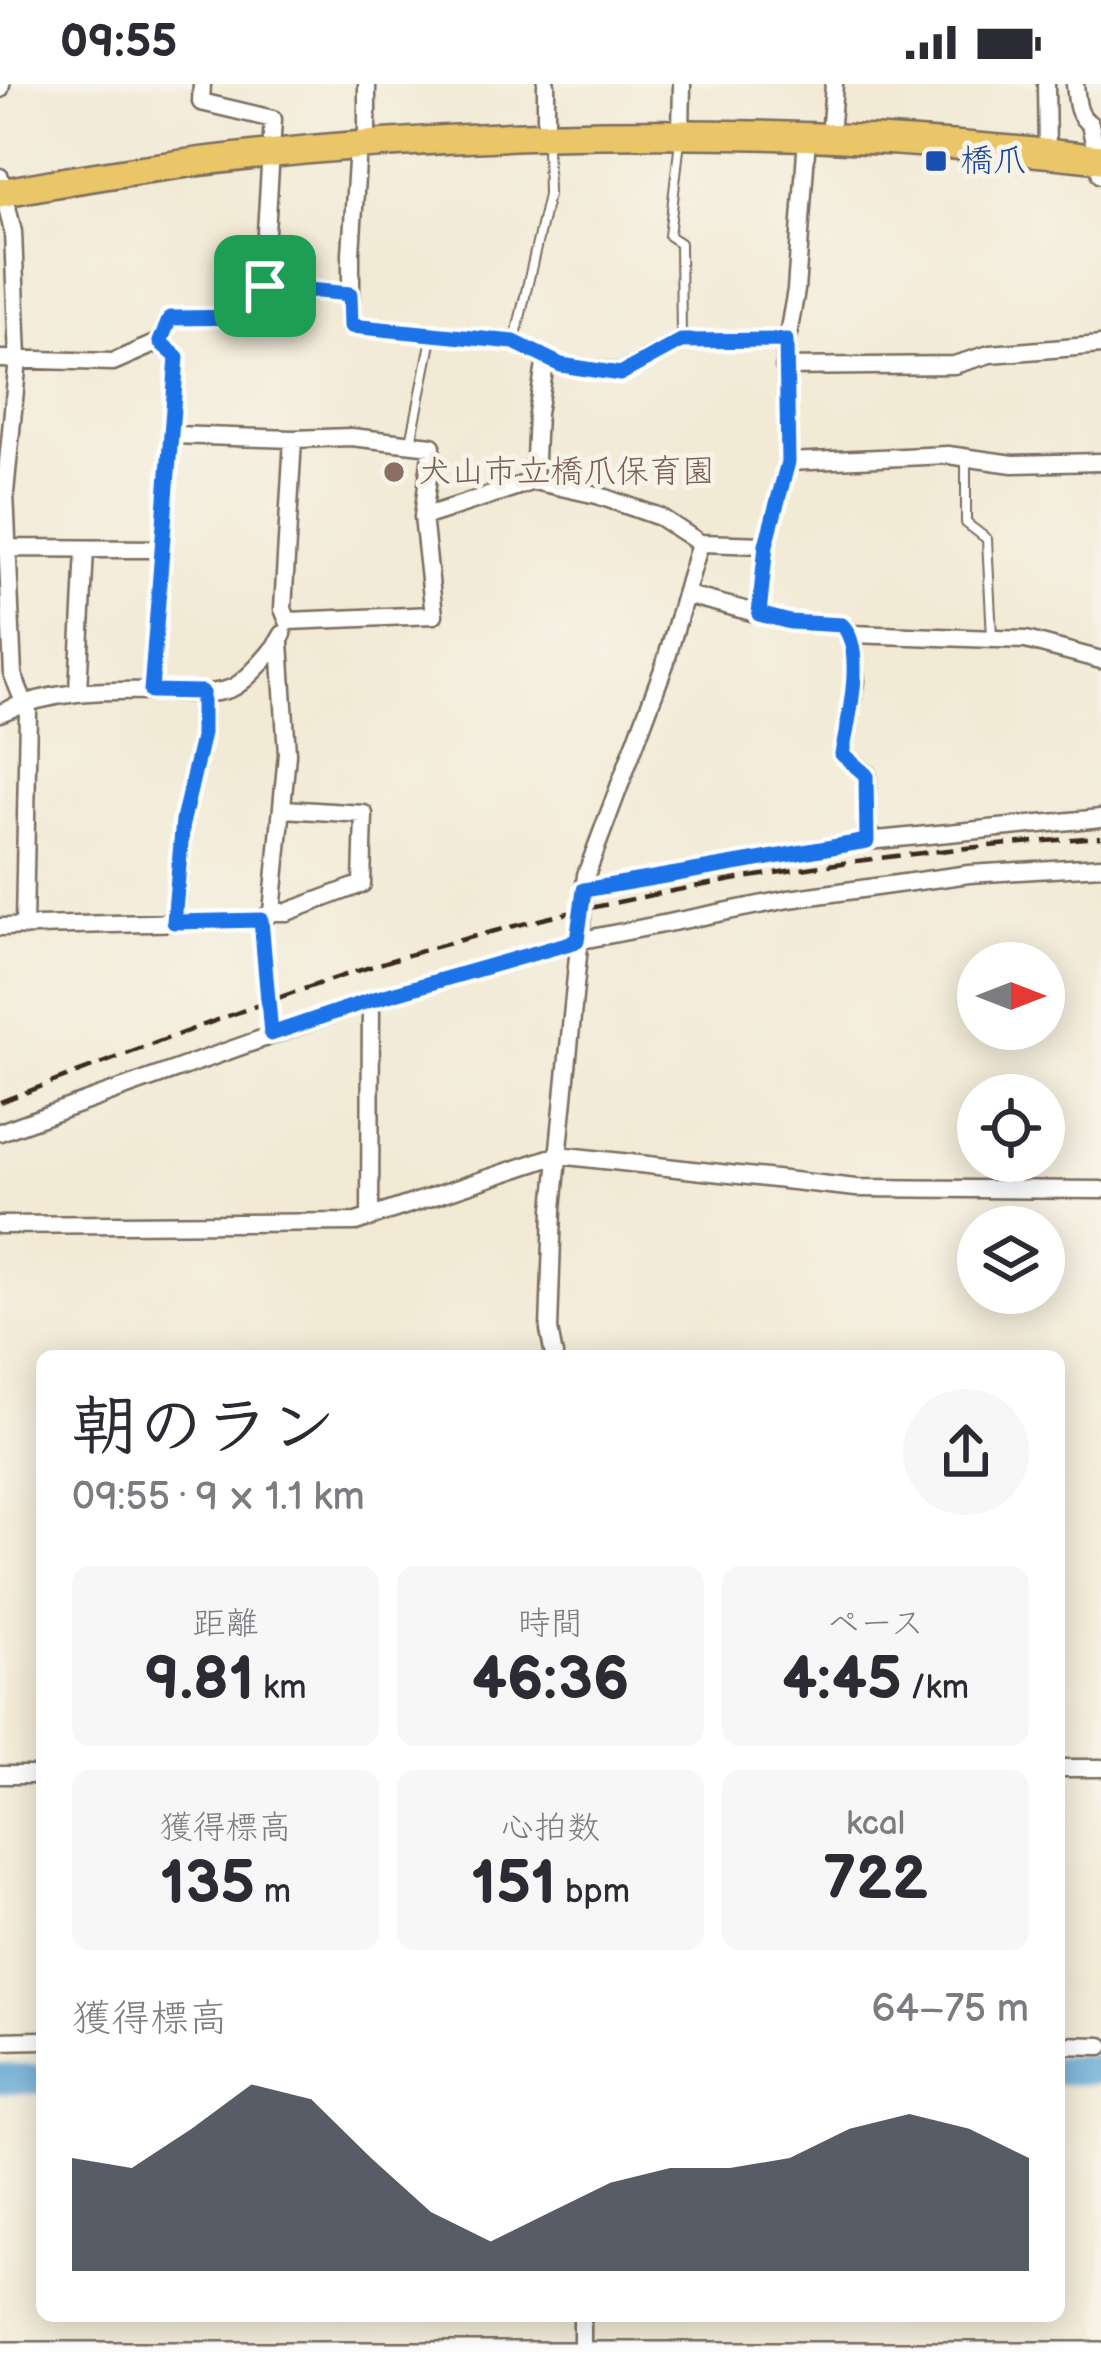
<!DOCTYPE html>
<html lang="ja">
<meta charset="utf-8">
<style>
:root{--surface:#fff;--page:#f7f7f7;--text:#2b2b33;--muted:#7c7c81;--accent:#111827}
body{margin:0;font-family:"Balsamiq Sans","Klee One",sans-serif;background:var(--page);color:var(--text);height:100vh;display:flex;flex-direction:column;font-size:45px;white-space:nowrap}
*{box-sizing:border-box;margin:0}
p{font-size:39px;color:var(--muted)}
.icon{flex:none;width:66px;height:66px;fill:none;stroke:currentColor;stroke-width:2;stroke-linecap:round;stroke-linejoin:round}
.map{position:relative;flex:1;overflow:hidden}
.side{position:absolute;left:36px;top:1266px;width:1029px;height:972px;display:flex;flex-direction:column;background:var(--surface);border-radius:18px;box-shadow:0 6px 30px #0003}
.side>*{flex:none}
.needle{width:78px;rotate:90deg}
.fabs{position:absolute;left:957px;top:858px;display:grid;gap:24px}
.fabs a{display:grid;place-items:center;width:108px;height:108px;border-radius:50%;background:var(--surface);box-shadow:0 6px 30px #0003;font-size:60px}
.pin{position:absolute;display:grid;place-items:center;width:102px;height:102px;color:#fff;margin:-51px;border-radius:24px;box-shadow:0 6px 18px #0006}
.round{display:grid;place-items:center;flex:none;width:126px;height:126px;border-radius:63px;background:var(--page)}
.summary{display:flex;align-items:center;justify-content:space-between;height:204px;padding:0 36px}
h1{font-size:66px;font-weight:700;line-height:90px}
.metrics{display:grid;grid-template-columns:repeat(3,1fr);gap:18px;height:204px;padding:12px 36px}
.metrics div{display:grid;align-content:center;border-radius:18px;background:var(--page);text-align:center}
.metrics b{font-size:60px;font-weight:700}
.metrics small{font-size:33px;font-weight:400}
.metrics p{font-size:33px}
.chart{height:336px;padding:24px 36px}
.chart p{display:flex;justify-content:space-between}
.chart svg{width:100%;height:216px;margin-top:12px;fill:var(--accent);opacity:.7}
.status{display:flex;justify-content:space-between;align-items:center;height:84px;padding:0 60px;background:var(--surface);direction:ltr}
.status svg{height:33px;fill:currentColor}
.map>svg:first-child{display:block}
.lines{fill:none;stroke-linecap:round;stroke-linejoin:round}
.river{stroke:#5da6d4;stroke-width:30}
.service-casing{stroke:#7b6d5e;stroke-width:12}
.minor-casing{stroke:#7b6d5e;stroke-width:21}
.tertiary-casing{stroke:#7b6d5e;stroke-width:26}
.primary-casing{stroke:#7b6d5e;stroke-width:32}
.path{stroke:#7b6d5e;stroke-width:3;stroke-dasharray:9 9;stroke-linecap:butt}
.service{stroke:#fff;stroke-width:8}
.minor{stroke:#fff;stroke-width:16}
.tertiary{stroke:#fff;stroke-width:21}
.primary{stroke:#eac669;stroke-width:27}
.rail{stroke:#3b2a1e;stroke-width:4.5;stroke-dasharray:18 9;stroke-linecap:butt}
.route-casing{stroke:#fff;stroke-width:24}
.route{stroke:#1a73e8;stroke-width:15}
.transit-dot{fill:#1a4fb4;stroke:#f7f3e8;stroke-width:4.5}
.education-dot{fill:#8d6e63;stroke:#f7f3e8;stroke-width:4.5}
.labels{text-anchor:middle;dominant-baseline:central;stroke-width:10;stroke-linejoin:round;paint-order:stroke}
.transit-label{font-size:33px;fill:#164399;stroke:#f7f3e8;text-anchor:start}
.education-label{font-size:33px;fill:#785e54;stroke:#f7f3e8;text-anchor:start}
</style>
<div class="status"><b>09:55</b><svg viewBox="0 0 49 12"><path d="M0 12V9h3v3zM5 12V6h3v6zM10 12V3h3v9zM15 12V0h3v12zM26 1h20v11H26zM47 4h2v5h-2z"/></svg></div>
<div class="map">
<svg width="1101" height="2275" viewBox="0 0 1101 2275">
<rect width="100%" height="100%" fill="#f7f3e8"/>
<filter id="ink" filterUnits="userSpaceOnUse"><feTurbulence type="fractalNoise" baseFrequency=".00833" numOctaves="2"/><feDisplacementMap in="SourceGraphic" scale="24" xChannelSelector="R" yChannelSelector="G"/><feConvolveMatrix kernelMatrix="1 2 1 2 8 2 1 2 1" color-interpolation-filters="sRGB"/></filter>
<filter id="wash" filterUnits="userSpaceOnUse"><feTurbulence type="fractalNoise" baseFrequency=".004" numOctaves="4" result="noise"/><feDisplacementMap in="SourceGraphic" scale="48" xChannelSelector="R" yChannelSelector="G"/><feGaussianBlur stdDeviation="2.7" result="paint"/><feColorMatrix in="noise" values="0 0 0 0 0 0 0 0 0 0 0 0 0 0 0 0 0 1.4 0 .05"/><feComposite in="paint" operator="in"/></filter>
<g filter="url(#wash)">
<rect width="100%" height="100%" fill="#f2ead5"/>
<g class="lines">
<path class="river" d="M 1059,1986 L 1101,1985
M 0,1995 L 42,1995"/>
</g>
</g>
<g filter="url(#ink)">
<g class="lines">
<g class="service-casing">
<path id="service" d="M 680,56 L 669,152 L 680,159 L 681,256
M 515,256 L 548,111 L 547,59
M 411,358 L 433,249
M 966,375 L 966,439 L 987,455 L 992,553"/>
</g>
<g class="minor-casing">
<path id="minor" d="M 367,0 L 367,62
M 546,0 L 546,51
M 1046,0 L 1047,68
M 1075,0 C 1077,16 1076,31 1090,40 L 1101,91
M 0,5 L 1,0
M 681,49 L 682,0
M 830,53 L 834,0
M 358,63 L 351,169 L 351,242 L 515,258 L 546,275
M 0,93 L 13,148 L 18,275 L 5,409 L 13,591 L 28,628 L 24,843
M 265,203 L 349,210
M 0,275 L 113,278 L 159,258 L 170,234 L 257,233 L 261,229 L 273,35 L 201,18 L 202,0
M 784,283 L 954,281 L 990,270 L 1101,261
M 174,351 L 293,355
M 351,353 L 432,362 L 423,433 L 434,531 L 288,537 L 283,525 L 293,355 Z
M 788,378 L 948,371 L 1013,380 L 1101,378
M 534,397 L 537,329 L 546,275 L 561,281 L 620,289 L 681,257 L 786,256
M 423,433 L 534,397 L 597,411 L 660,433 L 700,459 L 766,461 L 788,378 L 785,268 L 796,206 L 807,53
M 8,464 L 162,465
M 687,511 L 790,538 L 842,541 L 851,550 L 1026,556 L 1101,576
M 759,529 L 766,461
M 851,550 L 856,597 L 842,670 L 867,690 L 867,757
M 78,607 L 85,465
M 151,607 L 177,273 L 159,258
M 0,629 C 51,606 102,606 157,607 C 180,608 210,613 232,604 C 247,597 276,564 283,550
M 584,806 L 867,757 L 1101,734
M 272,828 L 287,828 L 362,800 L 364,730 L 284,725
M 174,839 L 183,736 L 202,654 L 202,608
M 0,843 L 261,836 L 272,828 L 287,670 L 280,558
M 0,1048 L 371,916 L 577,857 L 789,815 L 969,790 L 1101,782
M 370,1134 L 371,916
M 0,1141 L 356,1138 L 558,1071 L 856,1104 L 1101,1106
M 554,1272 L 549,1246 L 553,1125 L 586,791 L 665,580 L 700,459
M 1059,1684 L 1101,1684
M 0,1691 L 42,1691
M 0,1957 L 42,1956
M 1059,1961 L 1101,1962
M 582,2275 L 582,2232"/>
</g>
<g class="tertiary-casing">
<path id="tertiary" d="M 0,2269 L 1101,2269"/>
</g>
<g class="primary-casing">
<path id="primary" d="M 0,109 C 358,41 740,34 1101,75"/>
</g>
<path class="path" d="M 263,856 L 270,936"/>
<use href="#service" class="service"/>
<use href="#minor" class="minor"/>
<use href="#tertiary" class="tertiary"/>
<use href="#primary" class="primary"/>
<path class="rail" d="M 0,1018 C 153,961 306,898 464,855 C 672,799 886,767 1101,753"/>
</g>
</g>
<g class="lines" filter="url(#ink)">
<g class="route-casing">
<path id="route" d="M 265,202 L 350,210 L 351,242 L 514,258 L 561,281 L 620,290 L 681,257 L 786,256 L 788,378 L 766,461 L 759,530 L 790,538 L 842,541 C 866,565 848,638 842,670 L 866,691 L 867,757 L 584,806 L 577,857 L 371,916 L 271,950 L 261,836 L 174,838 L 183,736 L 202,654 L 202,608 L 151,607 L 177,273 L 160,258 L 170,234 L 257,233 Z"/>
</g>
<use href="#route" class="route"/>
</g>
<rect class="transit-dot" x="924" y="65" width="24" height="24" rx="6"/>
<circle class="education-dot" cx="394" cy="388" r="12"/>
<g class="labels">
<g class="transit-label">
<text x="960" y="77">橋爪</text>
</g>
<g class="education-label">
<text x="418" y="388">犬山市立橋爪保育園</text>
</g>
</g>
</svg>
<div class="fabs">
<a><svg class="needle" viewBox="-14 -14 28 28"><path d="M0-13l5 13h-10z" fill="#e53935"/><path d="M0 13l5-13h-10z" fill="#7c7c81"/></svg></a>
<a><svg class="icon" aria-label="locate" viewBox="0 0 24 24"><circle cx="12" cy="12" r="6"/><path d="M12 2v4M12 18v4M2 12h4M18 12h4"/></svg></a>
<a><svg class="icon" aria-label="layers" viewBox="0 0 24 24"><path d="M12 4l9 5-9 5-9-5zM3 14l9 5 9-5"/></svg></a>
</div>
<div class="pin" style="left:265px;top:202px;background:#1e9e55"><svg class="icon" aria-label="arrive" viewBox="0 0 24 24"><path d="M6 21V4h12l-3 4 3 4H6"/></svg></div>
<section class="side">
<div class="summary"><div><h1>朝のラン</h1><p>09:55 · 9 × 1.1 km</p></div><a class="round"><svg class="icon" aria-label="share" viewBox="0 0 24 24"><path d="M12 15V3M7 8l5-5 5 5M5 13v7h14v-7"/></svg></a></div>
<div class="metrics">
<div><p>距離</p><b>9.81<small> km</small></b></div>
<div><p>時間</p><b>46:36</b></div>
<div><p>ペース</p><b>4:45<small> /km</small></b></div>
</div>
<div class="metrics">
<div><p>獲得標高</p><b>135<small> m</small></b></div>
<div><p>心拍数</p><b>151<small> bpm</small></b></div>
<div><p>kcal</p><b>722</b></div>
</div>
<div class="chart"><p><span>獲得標高</span>64–75 m</p>
<svg viewBox="0 0 160 44" preserveAspectRatio="none"><path d="M0 44V21L10 23L20 15L30 6L40 9L50 21L60 32L70 38L80 32L90 26L100 23L110 23L120 21L130 15L140 12L150 15L160 21V44z"/></svg>
</div>
</section>
</div>
